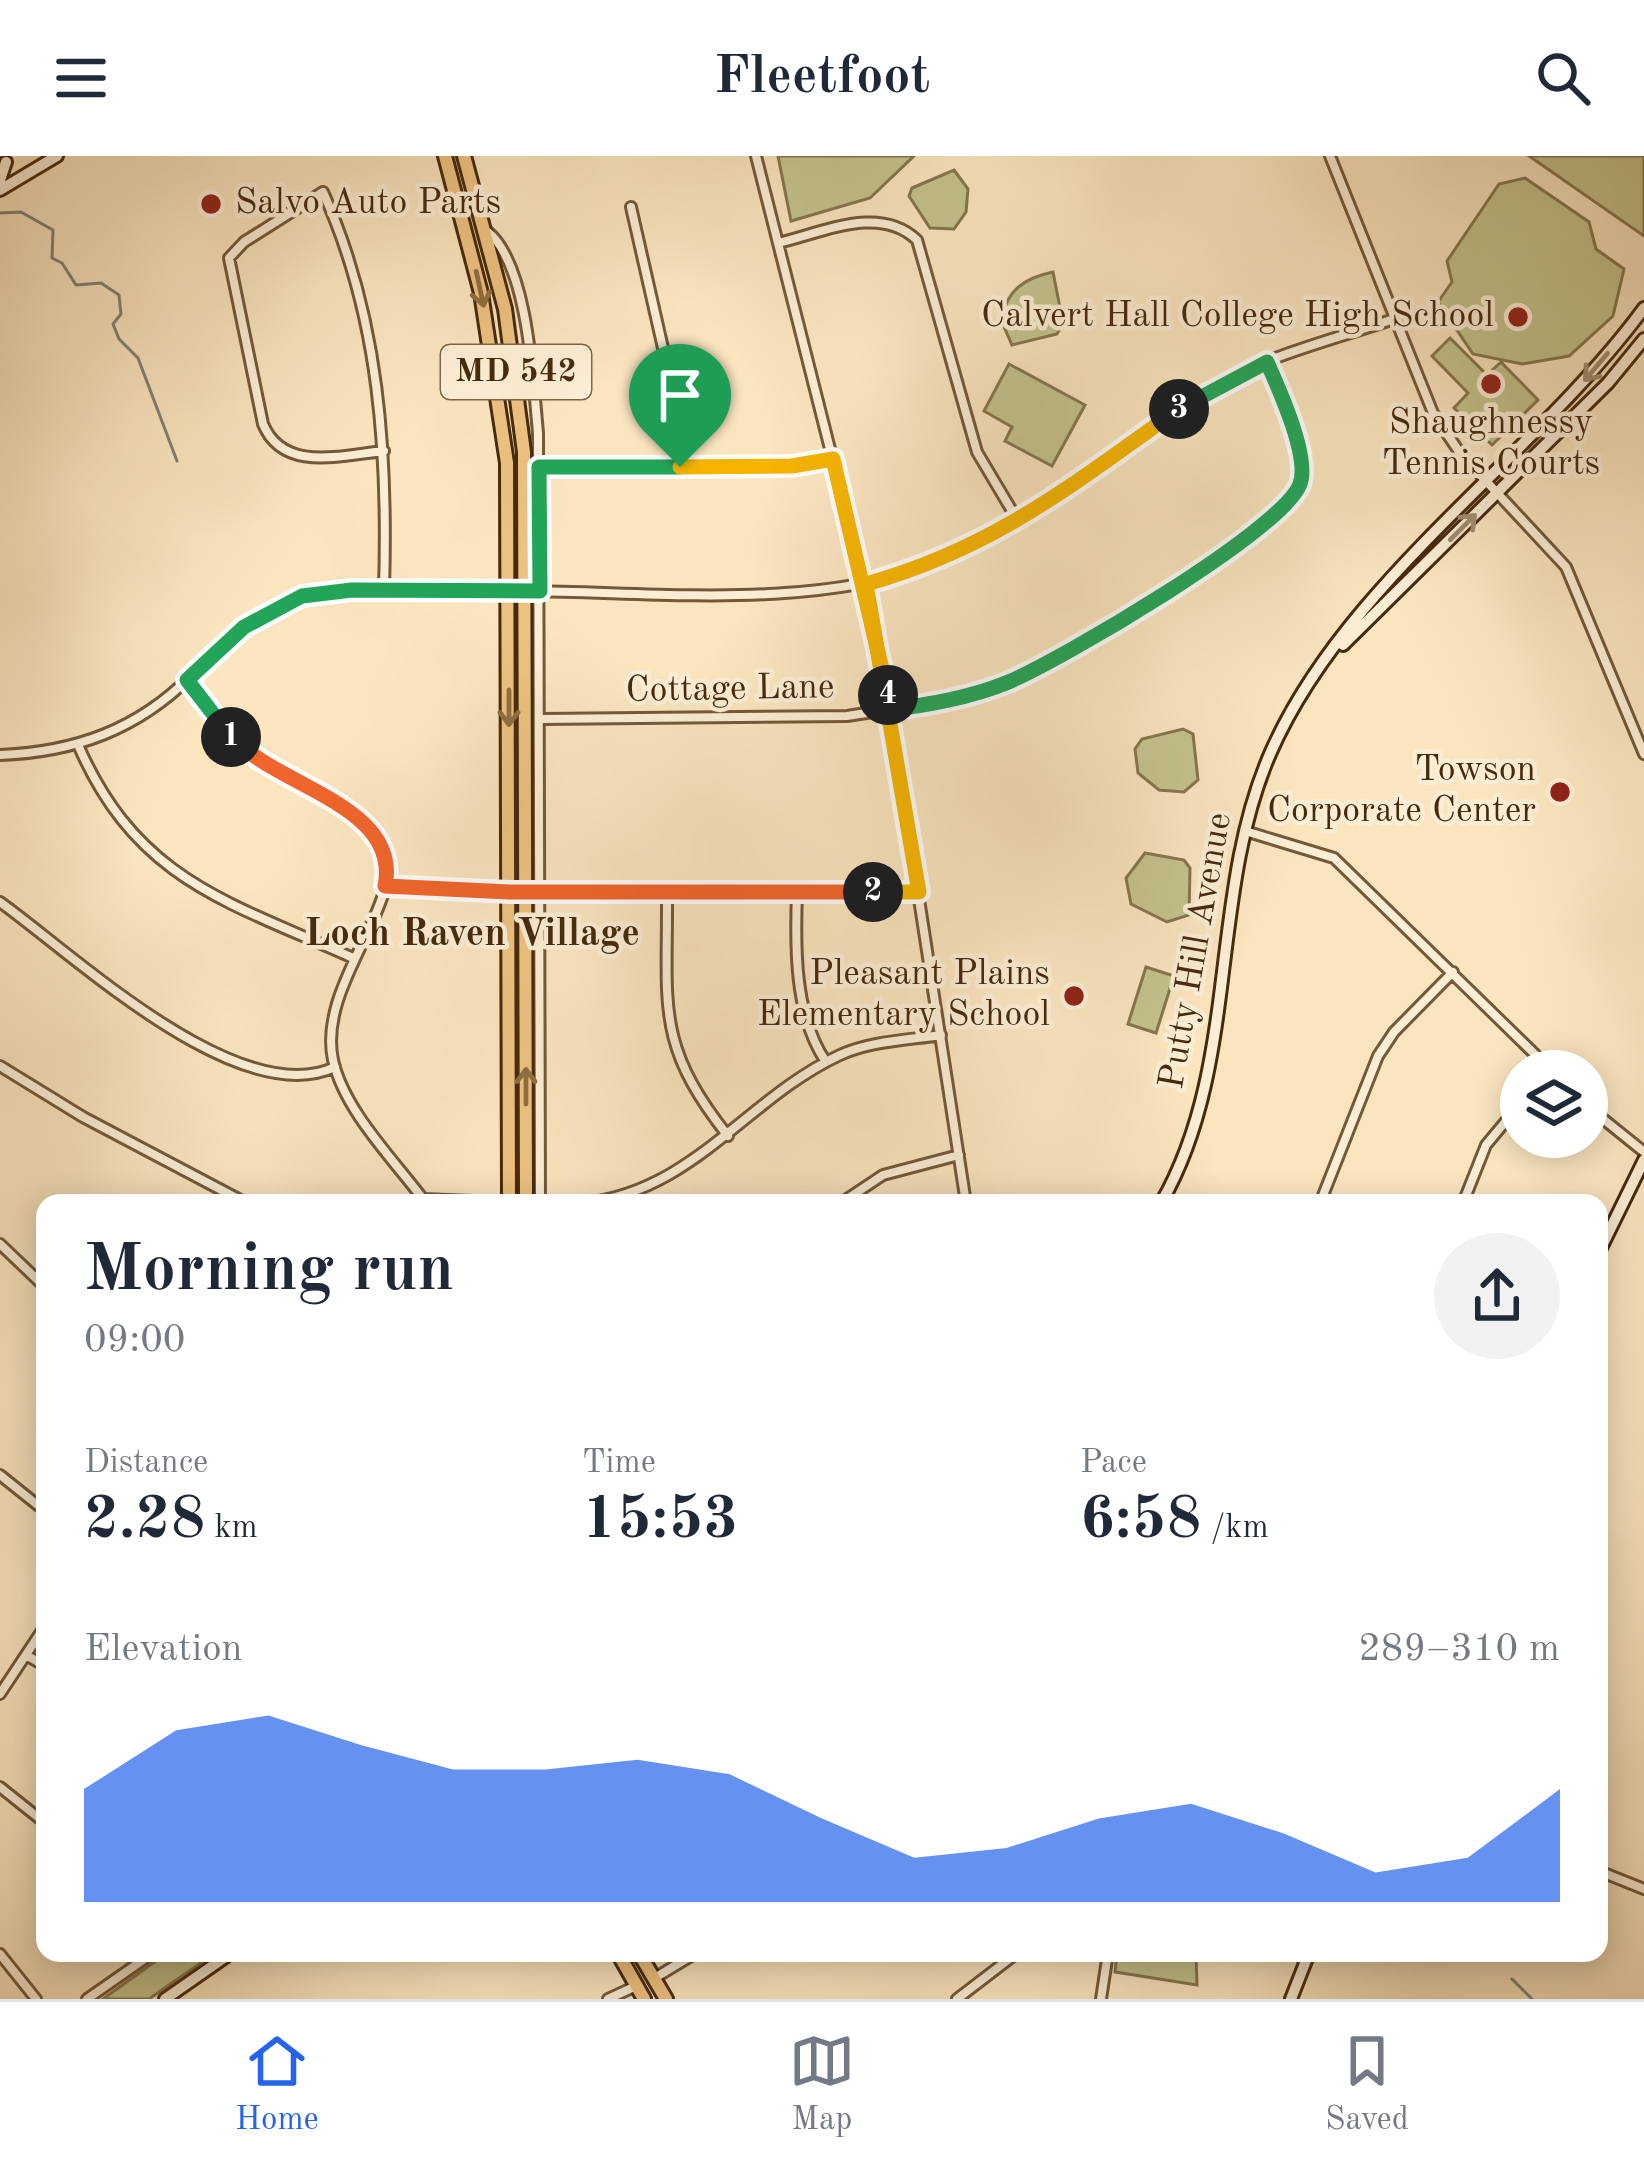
<!DOCTYPE html>
<meta charset="utf-8">
<style>
:root{--surface:#fff;--page:#f2f2f3;--text:#1f2937;--muted:#747a83;--line:#e0e1e3;--accent:#2563eb}
body{margin:0;font-family:"Old Standard TT",serif;background:var(--page);color:var(--text);height:100vh;display:flex;flex-direction:column;font-size:45px;white-space:nowrap}
*{box-sizing:border-box;margin:0}
p{font-size:39px;color:var(--muted)}
.icon{flex:none;width:66px;height:66px;fill:none;stroke:currentColor;stroke-width:2;stroke-linecap:round;stroke-linejoin:round}
.map{position:relative;flex:1;overflow:hidden}
.side{position:absolute;left:36px;top:1038px;width:1572px;height:768px;display:flex;flex-direction:column;background:var(--surface);border-radius:24px;box-shadow:0 6px 30px #0003}
.side>*{flex:none}
.fabs{position:absolute;left:1500px;top:894px;display:grid;gap:24px}
.fabs a{display:grid;place-items:center;width:108px;height:108px;border-radius:50%;background:var(--surface);box-shadow:0 6px 30px #0003;font-size:60px}
.pin{position:absolute;display:grid;place-items:center;width:102px;height:102px;color:#fff;margin:-123px -51px;border-radius:50% 50% 50% 0;rotate:-45deg;box-shadow:0 0 12px #0007}
.pin .icon{rotate:45deg}
.km{position:absolute;width:60px;height:60px;margin:-30px;border-radius:50%;background:#222;color:#fff;font-size:33px;line-height:60px;text-align:center}
.round{display:grid;place-items:center;flex:none;width:126px;height:126px;border-radius:63px;background:var(--page)}
.overview{display:flex;align-items:center;justify-content:space-between;height:204px;padding:0 48px}
h1{font-size:66px;font-weight:700;line-height:90px}
.figures{display:grid;grid-template-columns:repeat(3,1fr);gap:18px;height:204px;padding:12px 48px}
.figures div{display:grid;align-content:center}
.figures b{font-size:60px;font-weight:700}
.figures small{font-size:33px;font-weight:400}
.figures p{font-size:33px}
.chart{height:336px;padding:24px 48px}
.chart p{display:flex;justify-content:space-between}
.chart svg{width:100%;height:216px;margin-top:12px;fill:var(--accent);opacity:.7}
header{display:flex;justify-content:space-between;align-items:center;height:156px;padding:0 48px;background:var(--surface);font-size:54px;font-weight:700}
.tabs{display:flex;justify-content:space-around;align-items:center;height:168px;border-top:3px solid var(--line);background:var(--surface);font-size:33px;color:var(--muted)}
.tabs a{display:grid;justify-items:center;gap:6px}
.tabs .on{color:var(--accent)}
.map>svg:first-child{display:block}
.green{fill:#c4c38e;stroke:#85764d;stroke-width:3}
.lines{fill:none;stroke-linecap:round;stroke-linejoin:round}
.stream{stroke:#7d8275;stroke-width:3}
.street-casing{stroke:#735939;stroke-width:14}
.secondary-casing{stroke:#462a0c;stroke-width:16}
.primary-casing{stroke:#462a0c;stroke-width:18}
.street{stroke:#fceed5;stroke-width:8}
.secondary{stroke:#fceed5;stroke-width:10}
.primary{stroke:#edc280;stroke-width:12}
.oneway{stroke:#916e40}
.oneway2{stroke:#a18c70}
.split-1-casing{stroke:#fff;stroke-width:24}
.split-2-casing{stroke:#fff;stroke-width:24}
.split-3-casing{stroke:#fff;stroke-width:24}
.split-4-casing{stroke:#fff;stroke-width:24}
.split-5-casing{stroke:#fff;stroke-width:24}
.split-1{stroke:#22a559;stroke-width:15}
.split-2{stroke:#f0652b;stroke-width:15}
.split-3{stroke:#f5b400;stroke-width:15}
.split-4{stroke:#22a559;stroke-width:15}
.split-5{stroke:#f5b400;stroke-width:15}
.poi-dot{fill:#8f2418;stroke:#fceed5;stroke-width:4.5}
.labels{text-anchor:middle;dominant-baseline:central;stroke-width:9;stroke-linejoin:round;paint-order:stroke}
.shield{fill:#fceed5;stroke:#7d6548;stroke-width:3}
.shield-label{font-size:33px;font-weight:bold;fill:#462a0c}
.poi-label{font-size:36px;fill:#462a0c;stroke:#fceed5;text-anchor:end}
.street-label{font-size:36px;fill:#462a0c;stroke:#fceed5}
.neighbourhood-label{font-size:39px;font-weight:bold;fill:#462a0c;stroke:#fceed5}
</style>
<header><svg class="icon" aria-label="menu" viewBox="0 0 24 24"><path d="M4 6h16M4 12h16M4 18h16"/></svg>Fleetfoot<svg class="icon" aria-label="search" viewBox="0 0 24 24"><circle cx="10" cy="10" r="6"/><path d="M15 15l6 6"/></svg></header>
<div class="map">
<svg width="1644" height="1843" viewBox="0 0 1644 1843">
<rect width="100%" height="100%" fill="#fae5bf"/>
<filter id="stains"><feTurbulence type="fractalNoise" baseFrequency=".00167" numOctaves="4"/><feColorMatrix values="0 0 0 0 .2 0 0 0 0 .09 0 0 0 0 .02 0 0 0 .5 -.17"/></filter>
<radialGradient id="worn" r=".72"><stop offset=".6" stop-color="#630" stop-opacity="0"/><stop offset="1" stop-color="#630" stop-opacity=".3"/></radialGradient>
<path class="green" d="M 778,0 L 914,0 L 870,42 L 791,65 Z
M 1529,0 L 1644,0 L 1644,80 Z
M 954,14 L 968,33 L 966,56 L 954,73 L 930,72 L 909,40 L 912,32 Z
M 1525,22 L 1589,66 L 1596,93 L 1624,113 L 1613,160 L 1569,200 L 1522,208 L 1473,198 L 1438,146 L 1452,126 L 1447,105 L 1499,28 Z
M 1053,116 L 1063,167 L 1057,178 L 1012,189 L 1001,164 C 1007,134 1024,122 1053,116 Z
M 1450,182 L 1487,219 L 1501,206 L 1538,244 L 1492,289 L 1454,252 L 1468,237 L 1432,200 Z
M 1009,208 L 1085,249 L 1052,310 L 1005,285 L 1012,271 L 984,255 Z
M 1183,573 L 1193,578 L 1198,624 L 1184,636 L 1159,634 L 1138,617 L 1135,593 L 1142,583 Z
M 1145,697 L 1184,704 L 1190,712 L 1189,759 L 1167,766 L 1131,748 L 1126,722 Z
M 1146,811 L 1174,820 L 1156,877 L 1128,868 Z
M 167,1797 L 215,1797 L 149,1843 L 103,1843 Z
M 1117,1797 L 1196,1797 L 1197,1829 L 1115,1816 Z"/>
<g class="lines">
<path class="stream" d="M 0,57 L 21,56 L 53,74 L 52,102 L 62,107 L 76,129 L 101,127 L 119,139 L 121,158 L 113,168 L 119,183 L 138,202 L 177,305
M 1512,1823 L 1532,1843"/>
<g class="street-casing">
<path id="street" d="M 756,0 L 880,491 L 966,1047
M 1330,0 L 1433,257 L 1460,297 L 1566,411 L 1644,598
M 631,51 L 680,267 L 679,312
M 488,76 C 528,109 533,225 538,277 L 540,1047
M 778,87 C 822,77 879,48 917,84 L 977,296 L 1018,365
M 384,295 C 342,299 283,317 263,268 L 229,102 L 244,86 L 323,36 C 380,162 388,299 384,434
M 540,311 L 773,312 L 833,303
M 526,435 C 659,436 805,454 932,409 C 1034,373 1117,290 1208,234 C 1264,200 1332,184 1394,163
M 187,524 C 210,557 234,589 267,612 C 304,638 370,648 385,694 C 404,750 317,829 333,904 C 344,954 393,1003 423,1043
M 541,563 L 847,560 L 957,543 L 1028,517 L 1224,397 L 1294,339 L 1302,303 L 1267,206
M 79,591 C 138,725 229,746 353,802
M 0,599 C 75,596 137,574 191,520 C 218,492 249,460 286,446 C 351,420 438,435 507,435
M 1245,675 L 1334,702 L 1552,915
M 385,731 L 507,736
M 526,736 L 919,736
M 667,736 C 668,848 654,887 728,980
M 797,736 C 795,790 794,859 826,906
M 0,746 C 74,799 239,956 335,911
M 0,910 L 83,961 L 246,1047
M 1587,950 L 1644,996
M 423,1043 L 521,1047
M 583,1047 C 693,1036 747,942 840,899 C 870,885 909,884 941,879
M 841,1047 L 883,1019 L 959,999
M 1320,1047 L 1378,900 L 1394,876 L 1453,816
M 1463,1047 L 1486,989 L 1521,947
M 0,1088 L 45,1131
M 0,1319 L 45,1355
M 26,1499 L 45,1510
M 0,1538 L 45,1470
M 0,1631 L 45,1667
M 1599,1715 L 1644,1733
M 0,1798 L 36,1843
M 653,1823 L 696,1797
M 87,1843 L 153,1797
M 608,1843 L 636,1830
M 957,1843 L 1017,1797
M 1101,1843 L 1108,1797"/>
</g>
<g class="secondary-casing">
<path id="secondary" d="M 0,24 L 6,6
M 0,34 L 57,0
M 1343,489 L 1608,227 L 1644,183
M 1161,1047 C 1240,910 1208,741 1270,598 C 1345,425 1533,303 1644,152
M 1599,1096 L 1644,1004
M 165,1843 L 231,1797
M 1291,1843 L 1309,1797"/>
</g>
<g class="primary-casing">
<path id="primary" d="M 445,0 L 481,137 L 507,307 L 509,1047
M 464,0 L 505,153 L 524,296 L 526,1047
M 618,1797 L 644,1843
M 639,1797 L 666,1843"/>
</g>
<use href="#street" class="street"/>
<use href="#secondary" class="secondary"/>
<use href="#primary" class="primary"/>
</g>
<defs><path id="oneway-shaft" d="M-6 0H5M1.5-3L5.5 0L1.5 3" fill="none" stroke-width="1.6" stroke-linecap="round" stroke-linejoin="round" transform="scale(3)"/></defs>
<g class="oneway">
<use href="#oneway-shaft" transform="translate(480 133) rotate(78)"/>
<use href="#oneway-shaft" transform="translate(509 552) rotate(90)"/>
<use href="#oneway-shaft" transform="translate(526 930) rotate(-90)"/>
</g>
<g class="oneway2">
<use href="#oneway-shaft" transform="translate(1596 211) rotate(130)"/>
<use href="#oneway-shaft" transform="translate(1463 371) rotate(-45)"/>
</g>
<g class="lines">
<g class="split-1-casing">
<path id="split-1" d="M 231,581 L 187,524 L 244,471 L 302,440 L 352,434 L 540,435 L 539,311 L 680,311"/>
</g>
<g class="split-2-casing">
<path id="split-2" d="M 231,581 C 282,633 401,650 385,730 L 509,736 L 873,736"/>
</g>
<g class="split-3-casing">
<path id="split-3" d="M 873,736 L 919,736 L 866,428 C 994,392 1072,329 1179,253"/>
</g>
<g class="split-4-casing">
<path id="split-4" d="M 888,539 L 891,554 C 930,548 969,542 1006,527 C 1058,506 1283,374 1300,328 C 1310,301 1279,233 1267,206 L 1179,253"/>
</g>
<g class="split-5-casing">
<path id="split-5" d="M 680,311 L 792,310 L 833,303 L 888,539"/>
</g>
<use href="#split-1" class="split-1"/>
<use href="#split-2" class="split-2"/>
<use href="#split-3" class="split-3"/>
<use href="#split-4" class="split-4"/>
<use href="#split-5" class="split-5"/>
</g>
<g class="poi-dot">
<circle cx="211" cy="48" r="12"/>
<circle cx="1518" cy="161" r="12"/>
<circle cx="1491" cy="228" r="12"/>
<circle cx="1560" cy="636" r="12"/>
<circle cx="1074" cy="840" r="12"/>
</g>
<g class="labels">
<rect class="shield" x="441" y="189" width="150" height="54" rx="9"/>
<g class="shield-label">
<text x="516" y="216">MD 542</text>
</g>
<g class="poi-label">
<text x="235" y="48" text-anchor="start">Salvo Auto Parts</text>
<text x="1494" y="161">Calvert Hall College High School</text>
<text x="1491" y="268" text-anchor="middle">Shaughnessy<tspan x="1491" dy="41">Tennis Courts</tspan></text>
<text x="1536" y="615">Towson<tspan x="1536" dy="41">Corporate Center</tspan></text>
<text x="1050" y="819">Pleasant Plains<tspan x="1050" dy="41">Elementary School</tspan></text>
</g>
<g class="street-label">
<text transform="translate(730 534) rotate(-1)">Cottage Lane</text>
<text transform="translate(1197 795) rotate(-80)">Putty Hill Avenue</text>
</g>
<g class="neighbourhood-label">
<text x="472" y="778">Loch Raven Village</text>
</g>
</g>
<rect width="100%" height="100%" filter="url(#stains)"/>
<rect width="100%" height="100%" fill="url(#worn)"/>
</svg>
<div class="fabs">
<a><svg class="icon" aria-label="layers" viewBox="0 0 24 24"><path d="M12 4l9 5-9 5-9-5zM3 14l9 5 9-5"/></svg></a>
</div>
<div class="pin" style="left:680px;top:311px;background:#1e9e55"><svg class="icon" aria-label="arrive" viewBox="0 0 24 24"><path d="M6 21V4h12l-3 4 3 4H6"/></svg></div>
<b class="km" style="left:231px;top:581px">1</b>
<b class="km" style="left:873px;top:736px">2</b>
<b class="km" style="left:1179px;top:253px">3</b>
<b class="km" style="left:888px;top:539px">4</b>
<section class="side">
<div class="overview"><div><h1>Morning run</h1><p>09:00</p></div><a class="round"><svg class="icon" aria-label="share" viewBox="0 0 24 24"><path d="M12 15V3M7 8l5-5 5 5M5 13v7h14v-7"/></svg></a></div>
<div class="figures">
<div><p>Distance</p><b>2.28<small> km</small></b></div>
<div><p>Time</p><b>15:53</b></div>
<div><p>Pace</p><b>6:58<small> /km</small></b></div>
</div>
<div class="chart"><p><span>Elevation</span>289–310 m</p>
<svg viewBox="0 0 160 44" preserveAspectRatio="none"><path d="M0 44V21L10 9L20 6L30 12L40 17L50 17L60 15L70 18L80 27L90 35L100 33L110 27L120 24L130 30L140 38L150 35L160 21V44z"/></svg>
</div>
</section>
</div>
<nav class="tabs">
<a class="on"><svg class="icon" aria-label="home" viewBox="0 0 24 24"><path d="M3 11l9-7 9 7M6 9v11h12V9"/></svg>Home</a>
<a><svg class="icon" aria-label="map" viewBox="0 0 24 24"><path d="M3 6l6-2 6 2 6-2v14l-6 2-6-2-6 2zM9 4v14M15 6v14"/></svg>Map</a>
<a><svg class="icon" aria-label="saved" viewBox="0 0 24 24"><path d="M7 4h10v16l-5-4-5 4z"/></svg>Saved</a>
</nav>
